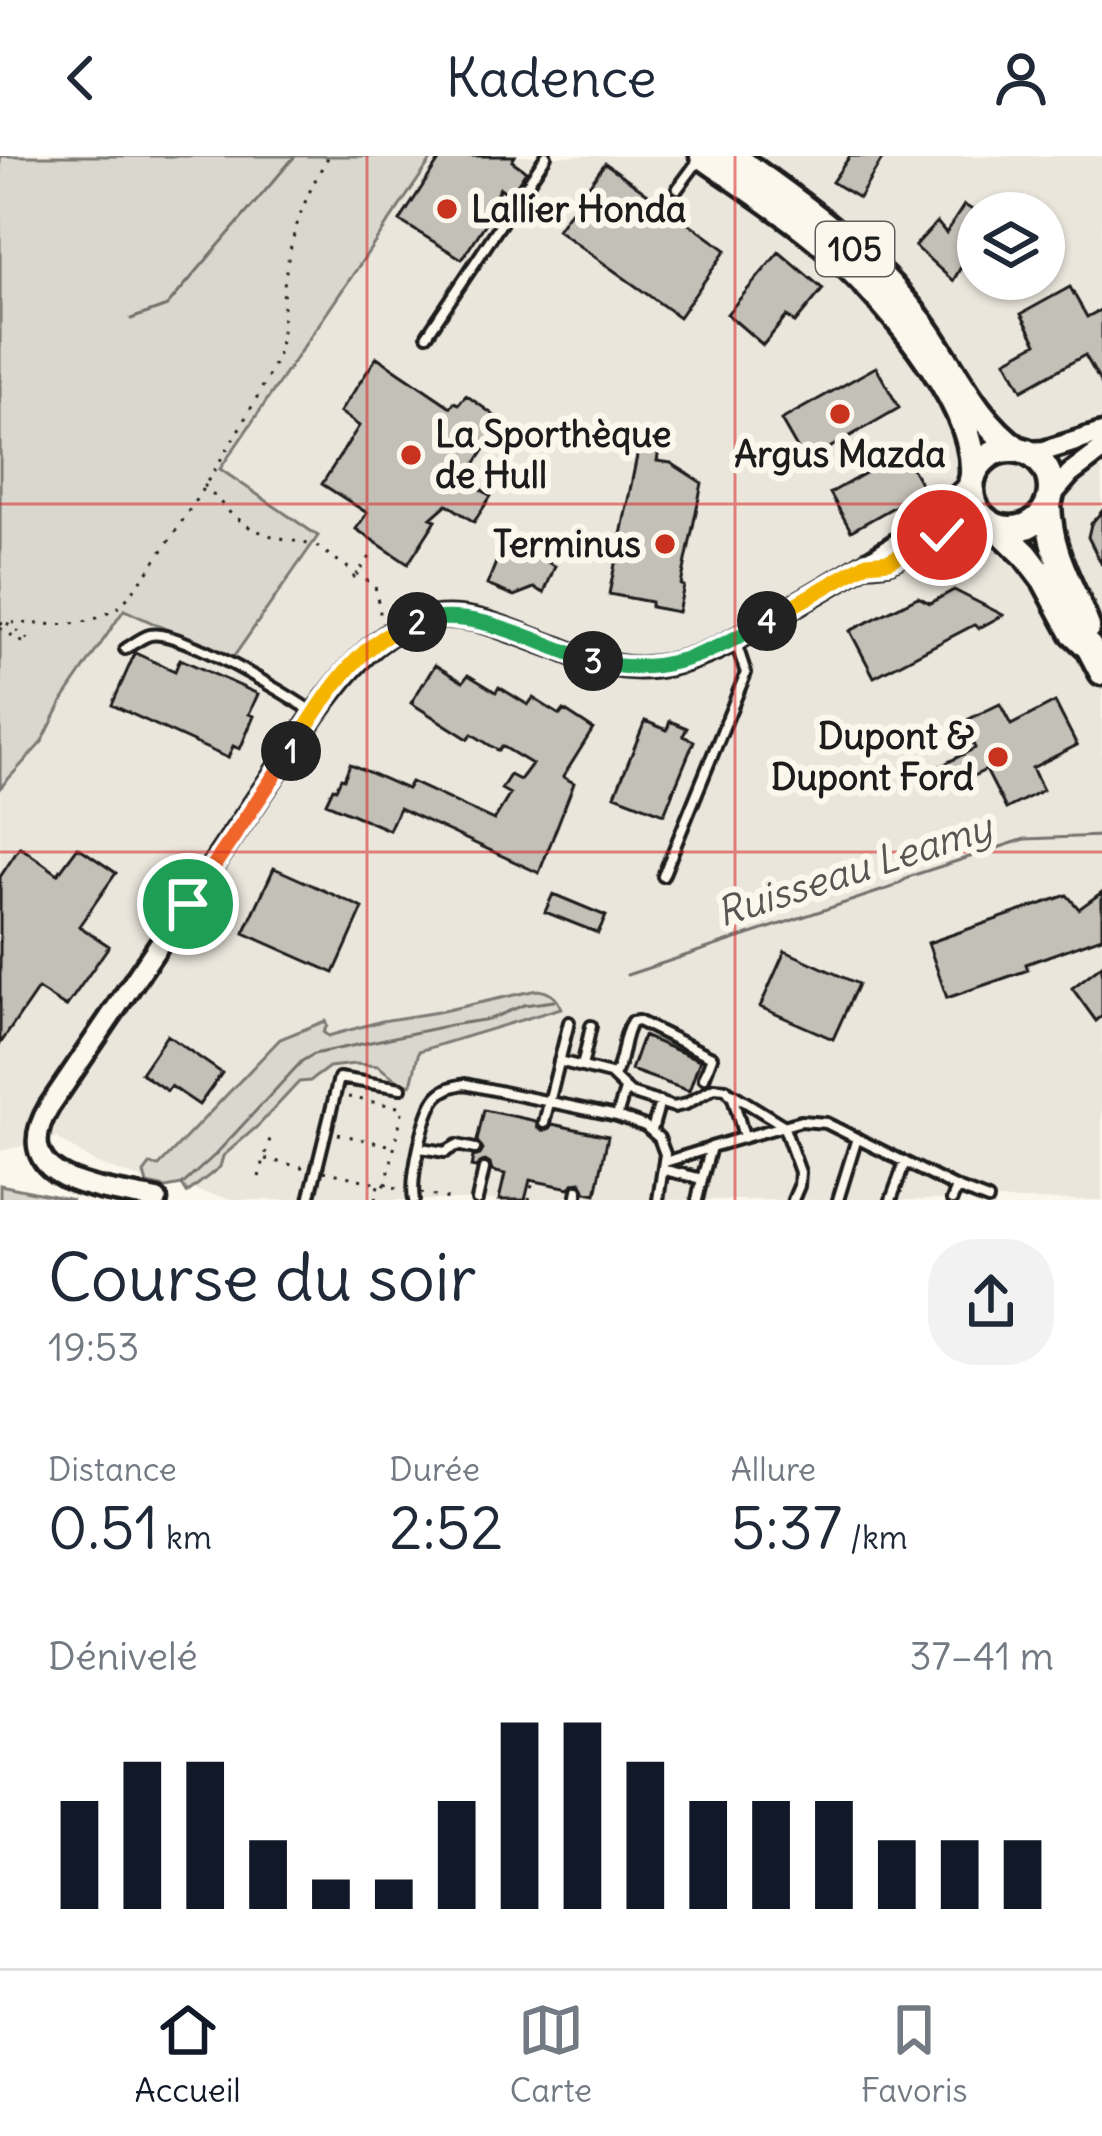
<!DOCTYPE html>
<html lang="fr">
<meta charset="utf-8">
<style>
:root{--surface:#fff;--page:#f2f2f3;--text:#1f2937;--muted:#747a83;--line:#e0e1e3;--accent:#111827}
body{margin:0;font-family:Delius,sans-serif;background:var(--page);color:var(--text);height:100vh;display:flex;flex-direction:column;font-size:45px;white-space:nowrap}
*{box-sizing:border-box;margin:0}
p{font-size:39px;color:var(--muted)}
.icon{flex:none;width:66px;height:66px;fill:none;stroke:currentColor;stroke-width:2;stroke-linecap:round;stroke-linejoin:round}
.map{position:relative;height:1044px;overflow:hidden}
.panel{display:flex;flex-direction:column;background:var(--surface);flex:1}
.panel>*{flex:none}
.tools{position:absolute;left:957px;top:36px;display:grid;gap:24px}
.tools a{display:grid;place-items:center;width:108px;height:108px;border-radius:50%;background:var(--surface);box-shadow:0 3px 9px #0004;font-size:60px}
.pin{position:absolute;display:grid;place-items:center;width:102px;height:102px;color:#fff;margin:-51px;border:6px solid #fff;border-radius:50%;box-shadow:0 3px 12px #0007}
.km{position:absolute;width:60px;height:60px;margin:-30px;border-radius:50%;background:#222;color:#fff;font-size:33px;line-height:60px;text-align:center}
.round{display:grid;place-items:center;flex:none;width:126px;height:126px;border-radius:48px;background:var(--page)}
.headline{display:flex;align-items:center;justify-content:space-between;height:204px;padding:0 48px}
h1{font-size:66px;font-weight:600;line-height:90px}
.figures{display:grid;grid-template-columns:repeat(3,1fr);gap:18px;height:204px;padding:12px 48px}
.figures div{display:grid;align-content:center}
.figures b{font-size:60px;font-weight:600}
.figures small{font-size:33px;font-weight:400}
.figures p{font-size:33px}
.chart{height:336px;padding:24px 48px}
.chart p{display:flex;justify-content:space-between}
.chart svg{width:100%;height:216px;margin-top:12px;stroke:var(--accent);stroke-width:6}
header{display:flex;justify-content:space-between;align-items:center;height:156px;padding:0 48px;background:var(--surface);font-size:54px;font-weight:600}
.tabs{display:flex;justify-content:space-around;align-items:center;height:168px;border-top:3px solid var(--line);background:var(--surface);font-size:33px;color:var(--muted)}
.tabs a{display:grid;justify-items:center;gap:6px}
.tabs .on{color:var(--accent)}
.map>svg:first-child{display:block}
.built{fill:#eae6dc;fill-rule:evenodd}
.green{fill:#dad7ce;stroke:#7b7a75;stroke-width:3}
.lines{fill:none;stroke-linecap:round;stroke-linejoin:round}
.stream{stroke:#74726e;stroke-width:3}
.building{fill:#c3c0b8;stroke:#1c1c1c;stroke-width:3}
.service-casing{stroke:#1c1c1c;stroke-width:16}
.tertiary-casing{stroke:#1c1c1c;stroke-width:27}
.primary-casing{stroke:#1c1c1c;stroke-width:33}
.path{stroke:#1c1c1c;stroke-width:3;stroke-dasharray:3 9;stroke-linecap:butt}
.service{stroke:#fbf7ec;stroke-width:8}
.tertiary{stroke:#fbf7ec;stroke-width:18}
.primary{stroke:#fbf7ec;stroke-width:24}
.split-1-casing{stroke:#fff;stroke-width:24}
.split-2-casing{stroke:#fff;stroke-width:24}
.split-3-casing{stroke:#fff;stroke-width:24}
.split-4-casing{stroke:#fff;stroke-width:24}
.split-5-casing{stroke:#fff;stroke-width:24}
.split-1{stroke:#f0652b;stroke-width:15}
.split-2{stroke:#f5b400;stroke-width:15}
.split-3{stroke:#22a559;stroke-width:15}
.split-4{stroke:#22a559;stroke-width:15}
.split-5{stroke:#f5b400;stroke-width:15}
.grid{fill:none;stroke:#d62828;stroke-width:3;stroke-opacity:0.55}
.poi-dot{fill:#c8321e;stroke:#fbf7ec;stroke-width:4.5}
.labels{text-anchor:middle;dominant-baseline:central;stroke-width:12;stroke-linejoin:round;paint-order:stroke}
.shield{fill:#fbf7ec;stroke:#5f5e5a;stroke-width:3}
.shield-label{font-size:33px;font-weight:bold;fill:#1c1c1c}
.poi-label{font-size:36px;font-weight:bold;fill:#1c1c1c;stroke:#fbf7ec;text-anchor:start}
.water-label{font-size:39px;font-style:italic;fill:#575653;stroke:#fbf7ec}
</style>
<header><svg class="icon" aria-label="back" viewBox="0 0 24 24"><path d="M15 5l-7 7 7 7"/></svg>Kadence<svg class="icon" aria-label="person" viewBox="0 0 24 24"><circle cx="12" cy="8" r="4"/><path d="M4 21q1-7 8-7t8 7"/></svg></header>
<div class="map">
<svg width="1102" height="1044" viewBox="0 0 1102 1044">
<rect width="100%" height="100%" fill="#fbf7ec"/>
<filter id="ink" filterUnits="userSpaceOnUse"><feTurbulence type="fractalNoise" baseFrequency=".00833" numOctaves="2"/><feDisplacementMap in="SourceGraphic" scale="24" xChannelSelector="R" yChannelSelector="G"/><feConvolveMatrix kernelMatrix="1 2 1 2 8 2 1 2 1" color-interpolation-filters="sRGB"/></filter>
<g filter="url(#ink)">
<path class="built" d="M 434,0 L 1102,0 L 1102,1044 L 235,1044 L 134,1020 L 97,1008 L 57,982 L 0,995 L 0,632 L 42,586 L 64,542 ZM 978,57 L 1044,57 L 1044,123 L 978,123 Z"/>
<path class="green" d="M 0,0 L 434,0 L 220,313 L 318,380 L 232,503 L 124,454 L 64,542 L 42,586 L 0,632 Z
M 537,834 C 549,835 557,841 561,852 L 419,895 L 411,929 L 398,925 L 378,910 L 355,908 L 329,911 L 310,925 L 299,926 L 259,969 L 223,1000 L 220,1011 L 187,1037 L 182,1029 L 166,1032 L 147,1028 L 144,1017 L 150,1009 L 159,1010 L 280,883 L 325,865 L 327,870 L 323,876 L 328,880 L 382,865 L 438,856 Z
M 0,1029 L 73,1044 L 0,1044 Z"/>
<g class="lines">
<path class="stream" d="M 131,163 L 167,150 L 295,0
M 627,819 L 893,731 L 911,720 L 1025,683 L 1102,680
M 182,1029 L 215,999 L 302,905 L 314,898 L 451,869 L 490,863 L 524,849 L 554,845"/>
</g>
<path class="building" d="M 442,0 L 515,0 L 512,5 L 526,15 L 510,39 L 500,32 L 485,58 L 490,61 L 462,103 L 400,65 Z
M 850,0 L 884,0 L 859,42 L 832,26 Z
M 605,7 L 726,94 L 679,161 L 557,74 Z
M 964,49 L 978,57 L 978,81 L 953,125 L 915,90 L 937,66 L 946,77 Z
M 779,96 L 823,133 L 795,167 L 787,160 L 763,189 L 727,158 Z
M 1070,131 L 1087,161 L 1102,153 L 1102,229 L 1085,199 L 1022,234 L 1006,204 L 1037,187 L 1021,158 Z
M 377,201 L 451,251 L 454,246 L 459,248 L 466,239 L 498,262 L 492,271 L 497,275 L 465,323 L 491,340 L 474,366 L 447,348 L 431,362 L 436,364 L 408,408 L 356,373 L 367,357 L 322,328 L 359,270 L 340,256 Z
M 876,211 L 899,252 L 805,306 L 781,264 Z
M 640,285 L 660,288 L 657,305 L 671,307 L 702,327 L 681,429 L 684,430 L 678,456 L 651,451 L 651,446 L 609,438 Z
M 903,296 L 924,334 L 851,375 L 830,337 Z
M 1102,355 L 1102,409 L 1088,381 L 1091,368 Z
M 503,389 L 528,399 L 531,394 L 538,396 L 540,392 L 551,398 L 547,406 L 555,410 L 544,437 L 534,432 L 514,440 L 487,429 Z
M 954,434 L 1003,459 L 979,472 L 974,469 L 874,521 L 850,475 L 918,441 L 930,447 Z
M 135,497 L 175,515 L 180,503 L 258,538 L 249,558 L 254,560 L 240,593 L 233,590 L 228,602 L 112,549 Z
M 435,509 L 463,526 L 468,519 L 496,536 L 499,531 L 528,549 L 533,542 L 560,559 L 564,554 L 593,573 L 563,621 L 574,627 L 539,717 L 399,652 L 389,674 L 326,647 L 333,632 L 336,633 L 341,622 L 344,623 L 350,608 L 407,633 L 411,626 L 494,664 L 510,638 L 501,633 L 510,619 L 520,624 L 532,608 L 502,590 L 499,595 L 472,578 L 468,583 L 411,547 Z
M 1055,546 L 1077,589 L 1032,612 L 1043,634 L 1006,653 L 986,614 L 948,632 L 939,611 L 975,592 L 963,566 L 1000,548 L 1011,569 Z
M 645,565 L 667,574 L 670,565 L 687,572 L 683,580 L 694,585 L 664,658 L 615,639 Z
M 20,691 L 58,718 L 78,691 L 116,717 L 79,770 L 109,790 L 66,851 L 38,833 L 0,888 L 0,721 Z
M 274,712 L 363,752 L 334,817 L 244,777 Z
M 1102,736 L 1102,781 L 1026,808 L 1028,814 L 947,842 L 928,787 L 1067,739 L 1079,753 Z
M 553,738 L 606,760 L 598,777 L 545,756 Z
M 785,795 L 858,828 L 833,883 L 760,851 Z
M 1102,809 L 1102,860 L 1096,865 L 1072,832 Z
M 167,879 L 222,917 L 199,949 L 171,930 L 167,935 L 141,917 Z
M 643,880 L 700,904 L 689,935 L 631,914 Z
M 484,954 L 536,965 L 538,972 L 543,975 L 549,973 L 552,968 L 608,980 L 596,1038 L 586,1036 L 581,1026 L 574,1027 L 570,1032 L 530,1024 L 525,1044 L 499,1044 L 505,1018 L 492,1015 L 490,1008 L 485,1005 L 479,1007 L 476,1012 L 471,1011 L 473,1001 L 480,999 L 483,994 L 477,985 Z"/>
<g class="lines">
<g class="service-casing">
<path id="service" d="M 678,32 L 701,1
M 427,179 L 546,0
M 125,493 C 132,489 142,481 150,479 C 178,472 289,539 314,557
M 663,720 L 746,517 L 735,484
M 559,905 L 610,918 L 630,937 L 674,951 L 686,948 L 714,932 L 726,933 L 733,942 L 744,981
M 582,911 L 591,870
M 614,920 C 625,903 621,882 632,866 L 638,865 L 712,901 L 704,922
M 731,937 L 783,969 L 800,1016 L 799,1030 L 793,1044
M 617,960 L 625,934
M 544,967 L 569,866
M 652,974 L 660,946
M 421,992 L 445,996 L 457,989 L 475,993
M 665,1006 L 710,992
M 665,1014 L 702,1023 L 697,1044
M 702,1023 L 711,991 L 801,965 L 826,967 L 957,1032 L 952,1044
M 957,1032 L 988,1044
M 309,1044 L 339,922 L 401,932
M 414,1044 C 410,1023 424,955 438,940 C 446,932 454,930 465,928 L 617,960 L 645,970 L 659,982 L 665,998 L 658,1044
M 477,1044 L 484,1013
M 576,1044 L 578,1034
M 838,1044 L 857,982
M 891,1044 L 905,1006"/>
</g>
<g class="tertiary-casing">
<path id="tertiary" d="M 1028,296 L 1044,295 L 1102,277
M 1051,340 L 1070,318 L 1102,294
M 872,407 L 889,405 L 954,373 L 990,368
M 157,1044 C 108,1033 3,1028 49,951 L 315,558 C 359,498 404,442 488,467 C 511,474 534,484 557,492 C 588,505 621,515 655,511 C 704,506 747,477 789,453 C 852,416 918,380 970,328"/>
</g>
<g class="primary-casing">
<path id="primary" d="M 703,0 C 743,28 787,56 824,88 C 878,134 976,243 973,317
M 732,0 C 805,51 866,95 921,167 C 952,209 973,262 1017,293
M971 333a40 40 0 1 1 80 0a40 40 0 1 1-80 0Z
M 1048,348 C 1050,401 1070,425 1087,471
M 998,372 L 1026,399 L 1045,424 L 1073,476 L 1089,491 L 1102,516"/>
</g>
<path class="path" d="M 204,329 L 231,358 L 251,372 L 268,379 L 316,390 L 375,430 L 382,467
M 353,422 L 374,396
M 0,467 C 44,465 75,478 117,452 C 143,435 271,228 279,195 C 284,174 282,151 284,130 C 289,84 304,39 329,0
M 7,467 L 29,484
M 0,472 L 24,487
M 348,941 L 403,952 L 386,1029
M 338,978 L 393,990
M 265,1003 L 306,1012
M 324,1015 L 402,1033
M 259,1021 L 270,983
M 421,1037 L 454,1044
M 375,1044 L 378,1029
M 529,1044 L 533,1024"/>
<use href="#service" class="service"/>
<use href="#tertiary" class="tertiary"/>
<use href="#primary" class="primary"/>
</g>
</g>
<g class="lines" filter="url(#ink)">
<g class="split-1-casing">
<path id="split-1" d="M 188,748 L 291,595"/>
</g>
<g class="split-2-casing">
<path id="split-2" d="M 291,595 C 323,546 357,483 417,466"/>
</g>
<g class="split-3-casing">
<path id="split-3" d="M 417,466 C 478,450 536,488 593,505"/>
</g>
<g class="split-4-casing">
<path id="split-4" d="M 593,505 C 659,523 711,497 767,465"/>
</g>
<g class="split-5-casing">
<path id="split-5" d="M 767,465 L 867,407 L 889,405 L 942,379"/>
</g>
<use href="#split-1" class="split-1"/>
<use href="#split-2" class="split-2"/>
<use href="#split-3" class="split-3"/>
<use href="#split-4" class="split-4"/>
<use href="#split-5" class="split-5"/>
</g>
<path class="grid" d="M 367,0 L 367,1044M 735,0 L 735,1044M 0,348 L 1102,348M 0,696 L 1102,696"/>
<g class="poi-dot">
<circle cx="447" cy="53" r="12"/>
<circle cx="840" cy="258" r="12"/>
<circle cx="411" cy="299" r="12"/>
<circle cx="665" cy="388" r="12"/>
<circle cx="998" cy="601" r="12"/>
</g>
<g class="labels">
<rect class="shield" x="816" y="66" width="78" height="54" rx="9"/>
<g class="shield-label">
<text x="855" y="93">105</text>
</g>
<g class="poi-label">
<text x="471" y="53">Lallier Honda</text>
<text x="435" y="278">La Sporthèque<tspan x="435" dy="41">de Hull</tspan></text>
<text x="840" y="298" text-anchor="middle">Argus Mazda</text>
<text x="641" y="388" text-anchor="end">Terminus</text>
<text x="974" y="580" text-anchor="end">Dupont &amp;<tspan x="974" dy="41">Dupont Ford</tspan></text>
</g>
<g class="water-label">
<text transform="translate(854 714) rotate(-18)">Ruisseau Leamy</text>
</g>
</g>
</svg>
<div class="tools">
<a><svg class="icon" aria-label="layers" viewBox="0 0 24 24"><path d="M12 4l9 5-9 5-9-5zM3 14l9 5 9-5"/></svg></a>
</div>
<div class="pin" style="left:188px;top:748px;background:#1e9e55"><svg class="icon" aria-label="arrive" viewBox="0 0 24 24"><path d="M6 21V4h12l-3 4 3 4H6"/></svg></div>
<div class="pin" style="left:942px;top:379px;background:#d93025"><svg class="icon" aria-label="check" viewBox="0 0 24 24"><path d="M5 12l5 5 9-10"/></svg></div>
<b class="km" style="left:291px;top:595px">1</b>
<b class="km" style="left:417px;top:466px">2</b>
<b class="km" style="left:593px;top:505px">3</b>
<b class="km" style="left:767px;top:465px">4</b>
</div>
<section class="panel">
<div class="headline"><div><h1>Course du soir</h1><p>19:53</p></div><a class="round"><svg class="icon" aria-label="share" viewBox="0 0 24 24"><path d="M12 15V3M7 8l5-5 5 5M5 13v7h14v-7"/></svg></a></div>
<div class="figures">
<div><p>Distance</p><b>0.51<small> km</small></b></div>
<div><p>Durée</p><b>2:52</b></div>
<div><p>Allure</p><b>5:37<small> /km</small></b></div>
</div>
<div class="chart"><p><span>Dénivelé</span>37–41 m</p>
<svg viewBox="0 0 160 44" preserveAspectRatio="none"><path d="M5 44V22M15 44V14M25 44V14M35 44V30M45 44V38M55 44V38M65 44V22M75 44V6M85 44V6M95 44V14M105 44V22M115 44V22M125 44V22M135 44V30M145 44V30M155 44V30"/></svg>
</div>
</section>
<nav class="tabs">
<a class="on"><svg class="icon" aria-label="home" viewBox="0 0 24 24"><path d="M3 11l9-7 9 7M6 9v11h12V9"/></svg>Accueil</a>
<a><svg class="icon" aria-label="map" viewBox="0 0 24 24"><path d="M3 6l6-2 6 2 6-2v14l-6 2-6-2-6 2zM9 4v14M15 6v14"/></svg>Carte</a>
<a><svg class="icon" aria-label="saved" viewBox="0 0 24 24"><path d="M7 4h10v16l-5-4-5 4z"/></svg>Favoris</a>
</nav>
